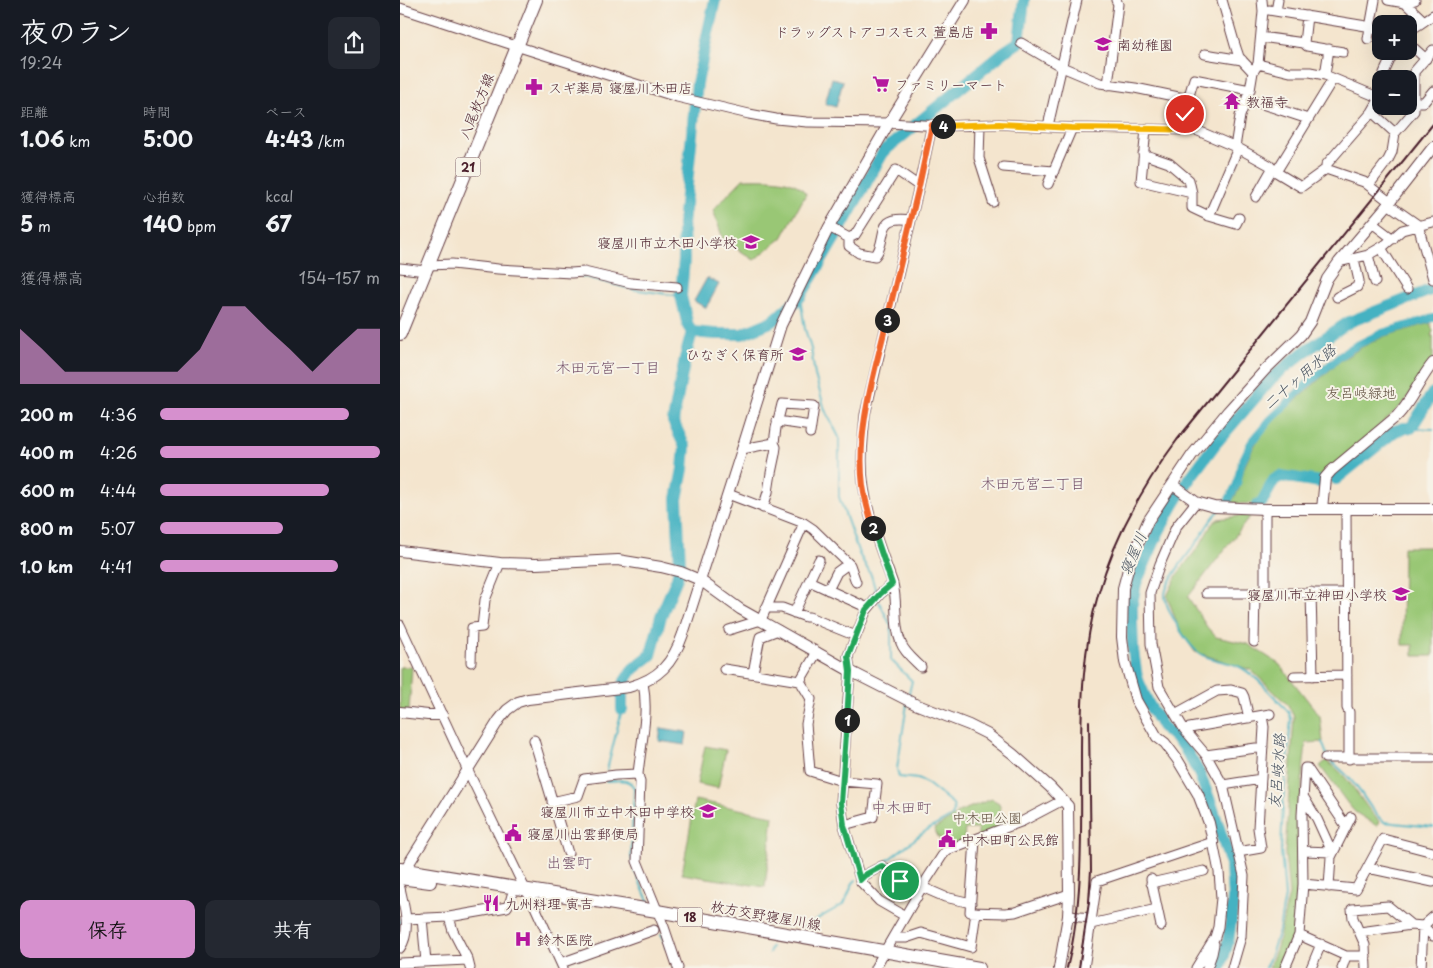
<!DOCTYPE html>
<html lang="ja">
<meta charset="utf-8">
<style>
:root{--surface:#171b24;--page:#242831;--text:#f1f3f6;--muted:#9ea1a6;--accent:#d690ce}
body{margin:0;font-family:"Playpen Sans","Klee One",sans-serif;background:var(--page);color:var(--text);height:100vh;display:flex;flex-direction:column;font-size:19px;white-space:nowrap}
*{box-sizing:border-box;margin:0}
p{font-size:16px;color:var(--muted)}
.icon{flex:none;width:28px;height:28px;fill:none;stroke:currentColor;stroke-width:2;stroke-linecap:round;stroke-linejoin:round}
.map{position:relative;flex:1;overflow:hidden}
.side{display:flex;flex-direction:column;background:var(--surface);width:400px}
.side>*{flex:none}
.buttons{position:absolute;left:972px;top:15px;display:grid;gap:10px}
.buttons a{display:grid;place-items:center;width:45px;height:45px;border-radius:10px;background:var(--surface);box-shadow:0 5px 20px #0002;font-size:25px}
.pin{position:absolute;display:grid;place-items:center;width:42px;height:42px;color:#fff;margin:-21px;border:2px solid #fff;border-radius:50%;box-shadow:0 1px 5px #0007}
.km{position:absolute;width:25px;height:25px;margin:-12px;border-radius:50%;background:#222;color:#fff;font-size:14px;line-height:25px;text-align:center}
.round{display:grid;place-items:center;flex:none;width:52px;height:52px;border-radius:10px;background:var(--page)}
.head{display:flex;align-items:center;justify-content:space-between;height:85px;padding:0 20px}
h1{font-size:28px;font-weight:700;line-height:38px}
.figures{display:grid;grid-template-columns:repeat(3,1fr);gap:8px;height:85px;padding:5px 20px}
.figures div{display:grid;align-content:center}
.figures b{font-size:21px;font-weight:700}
.figures small{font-size:14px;font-weight:400}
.figures p{font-size:14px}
.chart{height:140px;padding:10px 20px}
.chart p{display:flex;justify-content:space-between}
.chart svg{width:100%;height:90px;margin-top:5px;fill:var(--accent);opacity:.7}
.button{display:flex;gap:10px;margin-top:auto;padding:10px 20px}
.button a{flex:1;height:58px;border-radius:10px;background:var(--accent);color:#111;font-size:20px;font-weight:700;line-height:58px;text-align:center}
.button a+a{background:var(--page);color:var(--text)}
ul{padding:0 20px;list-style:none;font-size:16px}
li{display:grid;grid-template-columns:80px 60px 1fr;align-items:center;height:38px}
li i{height:12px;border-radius:6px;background:var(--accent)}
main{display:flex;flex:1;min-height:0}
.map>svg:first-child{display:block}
.green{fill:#99c774;stroke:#727350}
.water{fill:#45b2c2;stroke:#486876}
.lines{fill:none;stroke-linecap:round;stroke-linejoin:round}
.stream{stroke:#45b2c2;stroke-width:2}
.canal{stroke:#45b2c2;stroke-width:8}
.river{stroke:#45b2c2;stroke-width:12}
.minor-casing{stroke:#643d43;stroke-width:11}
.tertiary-casing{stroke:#643d43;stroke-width:12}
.primary-casing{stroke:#643d43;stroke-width:14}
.minor{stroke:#fff;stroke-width:9}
.tertiary{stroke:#fff;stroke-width:10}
.primary{stroke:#fff;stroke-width:12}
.rail{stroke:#4a1f2b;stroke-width:2}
.split-1-casing{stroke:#fff;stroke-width:10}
.split-2-casing{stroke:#fff;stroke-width:10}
.split-3-casing{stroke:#fff;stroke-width:10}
.split-4-casing{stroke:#fff;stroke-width:10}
.split-5-casing{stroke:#fff;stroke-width:10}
.split-6-casing{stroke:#fff;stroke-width:10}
.split-1{stroke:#22a559;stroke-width:6}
.split-2{stroke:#22a559;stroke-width:6}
.split-3{stroke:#f0652b;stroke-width:6}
.split-4{stroke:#f0652b;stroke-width:6}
.split-5{stroke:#f5b400;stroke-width:6}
.split-6{stroke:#f5b400;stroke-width:6}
.labels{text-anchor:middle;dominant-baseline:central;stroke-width:4;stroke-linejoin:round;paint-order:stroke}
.shield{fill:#f7f3e8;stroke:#7e5f64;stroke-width:1}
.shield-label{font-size:12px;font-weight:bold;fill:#4a1f2b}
.poi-label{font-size:14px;fill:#4a1f2b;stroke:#f7f3e8;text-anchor:start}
.street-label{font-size:14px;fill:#4a1f2b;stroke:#f7f3e8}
.park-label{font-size:14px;fill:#625141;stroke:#f7f3e8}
.neighbourhood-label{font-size:15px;fill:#75526a;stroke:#f7f3e8}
.water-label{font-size:15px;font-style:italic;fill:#485260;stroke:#f7f3e8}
</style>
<main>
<section class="side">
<div class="head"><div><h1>夜のラン</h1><p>19:24</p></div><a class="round"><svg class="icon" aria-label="share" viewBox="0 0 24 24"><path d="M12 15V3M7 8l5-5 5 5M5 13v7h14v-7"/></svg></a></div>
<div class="figures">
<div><p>距離</p><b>1.06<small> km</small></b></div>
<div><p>時間</p><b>5:00</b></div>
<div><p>ペース</p><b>4:43<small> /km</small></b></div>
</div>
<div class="figures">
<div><p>獲得標高</p><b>5<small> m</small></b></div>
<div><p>心拍数</p><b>140<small> bpm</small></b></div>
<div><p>kcal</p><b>67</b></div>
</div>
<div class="chart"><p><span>獲得標高</span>154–157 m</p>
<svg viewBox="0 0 160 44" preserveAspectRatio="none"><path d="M0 44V17L10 27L20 38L30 38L40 38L50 38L60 38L70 38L80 27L90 6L100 6L110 17L120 27L130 38L140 27L150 17L160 17V44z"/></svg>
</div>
<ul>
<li><b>200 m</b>4:36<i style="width:86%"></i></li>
<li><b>400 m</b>4:26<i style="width:100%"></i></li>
<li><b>600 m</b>4:44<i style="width:77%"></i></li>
<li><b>800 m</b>5:07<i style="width:56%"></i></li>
<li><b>1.0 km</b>4:41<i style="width:81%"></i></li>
</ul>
<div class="button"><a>保存</a><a>共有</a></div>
</section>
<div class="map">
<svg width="1033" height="968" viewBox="0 0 1033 968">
<rect width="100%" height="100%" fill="#f7f3e8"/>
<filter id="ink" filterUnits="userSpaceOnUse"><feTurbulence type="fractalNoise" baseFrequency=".02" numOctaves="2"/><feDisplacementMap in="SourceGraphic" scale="10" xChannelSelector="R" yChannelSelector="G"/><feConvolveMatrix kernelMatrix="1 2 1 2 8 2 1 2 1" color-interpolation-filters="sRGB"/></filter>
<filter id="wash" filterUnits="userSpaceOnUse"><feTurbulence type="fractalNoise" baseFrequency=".0096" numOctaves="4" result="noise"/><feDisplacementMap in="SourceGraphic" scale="20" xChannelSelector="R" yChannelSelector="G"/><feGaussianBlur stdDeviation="1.12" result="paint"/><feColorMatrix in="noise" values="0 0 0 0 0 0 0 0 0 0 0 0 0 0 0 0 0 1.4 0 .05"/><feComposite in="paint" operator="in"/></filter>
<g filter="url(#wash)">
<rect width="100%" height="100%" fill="#f4e5ce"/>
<path class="green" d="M 343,179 C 361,179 396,176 406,194 L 382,238 L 354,260 L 323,239 L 313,210 Z
M 1030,323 L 1033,331 L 1031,336 L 1033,336 L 1033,359 L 1004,403 L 920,481 C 908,482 881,471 873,480 C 868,486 865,495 862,502 L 857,504 L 831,503 L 839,489 L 844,468 L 852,450 L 862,433 L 877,417 L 940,361 L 962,347 L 985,336 Z
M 852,514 L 788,597 L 807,627 L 816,637 L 848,644 L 879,664 L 920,716 L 923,742 L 906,743 L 902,781 L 898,924 L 883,968 L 869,968 L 877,947 L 889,894 L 885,853 L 894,717 L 888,705 L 851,670 L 795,652 L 779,629 L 767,596 L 777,575 L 800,545 L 812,524 L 818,519 Z
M 1003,547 L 1033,547 L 1033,656 L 1013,656 L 1013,645 L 1002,645 Z
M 0,667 L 12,667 L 9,711 L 0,710 Z
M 305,746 L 326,750 L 318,788 L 297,784 Z
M 926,761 C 949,774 961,803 979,821 L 977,826 L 955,812 L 948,804 L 920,766 Z
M 592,799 L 599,803 L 605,827 L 578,837 L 578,829 L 565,829 L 564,841 L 545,849 L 534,829 L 555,816 L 558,812 Z
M 295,800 L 373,816 L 365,887 L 282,874 Z"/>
<path class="water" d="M 432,78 L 443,81 L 436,107 L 425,104 Z
M 307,278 L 319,284 L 306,308 L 294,301 Z
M 261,728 L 287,732 L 285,745 L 259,741 Z"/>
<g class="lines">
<path class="stream" d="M 181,276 L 231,289 L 281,296
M 400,297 L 405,329 L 411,349 L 415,375 L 425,410 L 439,437 L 439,497 L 459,554 L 471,575 L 476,592
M 1011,428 L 1033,429
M 819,511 C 809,520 804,532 797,542 C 788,554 766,581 765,594 C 764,608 788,645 799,653 C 810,661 826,661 838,666 C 855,674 871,694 884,707 L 889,713 L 891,719 L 883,802 L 881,850 L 885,896 L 879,930 L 871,955 L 865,968
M 479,602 L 491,626 L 491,660 L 512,681 L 508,697
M 922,742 L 927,755
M 931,761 C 939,768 948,775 954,784 C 965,796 971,812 984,822 L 1033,827
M 207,770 L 222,709
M 206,781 C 217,781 228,777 234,788 L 231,856 L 234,869 L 249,903
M 484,863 L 524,832 L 552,816 L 554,811 L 553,804 L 528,784 L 518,779 L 499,777 L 497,769 L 507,704
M 0,926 L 2,918
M 403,927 L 444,904 L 453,883 L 456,880
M 261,934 L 267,948
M 369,953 L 371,947"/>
<path class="canal" d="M 827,503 L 837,484 L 841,464 L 851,443 L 870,420 L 907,384 L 944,353 L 957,345 L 982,333 L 1033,318"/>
<path class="river" d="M 292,332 L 315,334 L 342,334 L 373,321 L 400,297 L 443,224 L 484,151 L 604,52 L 619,42 L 624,0
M 936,479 L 995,431 L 1004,428 L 1011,428 L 1033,393
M 857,505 L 862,502 L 874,480 L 881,476 L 920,482
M 222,709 L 222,696 L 225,681 L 233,669 L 251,655 L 261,616 L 277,578 L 280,564 L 277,499 L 283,469 L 285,447 L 273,421 L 285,358 L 292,332 L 288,326 L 281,296 L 284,259 L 283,225 L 297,83 L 315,0
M 820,968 L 828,942 L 831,920 L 833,898 L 831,865 L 812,806 L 799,773 L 783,745 L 762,726 L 748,703 L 737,678 L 733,650 L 732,623 L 732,604 L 736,583 L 759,531 L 774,504 L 790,478 L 816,443 L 872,378 L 904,352 L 949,322 L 1033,289"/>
</g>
</g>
<g filter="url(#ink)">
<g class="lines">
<g class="minor-casing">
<path id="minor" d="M 822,0 L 835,45 L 839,57 L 853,72
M 988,0 L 1005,3 L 1015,0
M 1005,3 L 1023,20
M 0,8 L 116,46 L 277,97 L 349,114 L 376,119 L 407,122 L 489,123 L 541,126 L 599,124 L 672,128 L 796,130 L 838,148 L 869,165 L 876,172 L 901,187 L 926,169 L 964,182 L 990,202
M 869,10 L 966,26 L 970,28 L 981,30
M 876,11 L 878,0
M 1009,30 C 1018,27 1025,20 1033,15
M 861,37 L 904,43 L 907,46 L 943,52
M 968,39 L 975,0
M 621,43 L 662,67 L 700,83 L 735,88 L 788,99 L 794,79 L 850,90
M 904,43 L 907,16
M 1009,48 L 1015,49 L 1026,59
M 805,54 L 842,60
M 858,64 L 890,72 L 910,72 L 925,75 L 980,98
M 925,75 L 929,49
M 983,79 L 984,73 L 994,51
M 708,85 L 718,4 L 716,0
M 981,94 L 980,98 L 972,112 L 995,133
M 788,99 C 785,115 784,116 797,127 L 796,130
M 847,99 L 908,119
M 1014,102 L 1024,102 L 1033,91
M 580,125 L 579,158 L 593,202
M 648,126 L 677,0
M 746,129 L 741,181 L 792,193
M 835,147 L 840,116 L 850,90 L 853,72 L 858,64 L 863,11 L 862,0
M 743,154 L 769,163 L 789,180 L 792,193 L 792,208 L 809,216 L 836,224 L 839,218
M 603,167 L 654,171
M 926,169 L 926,165 L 972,112
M 876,172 L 933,79
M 648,184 L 672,128
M 969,185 L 988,160 L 992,152 L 995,133 L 1014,111 L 1014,72 L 1033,50
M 856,197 L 872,169
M 988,204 L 1018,225 L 1033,279
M 809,216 L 838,148
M 972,223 L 993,239
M 429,227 L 449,238 L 455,235 L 496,170 L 519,186
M 449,238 L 449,246 L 459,253 L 475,256 C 489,240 473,214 511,220
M 981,248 L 1007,289
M 968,255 L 975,282
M 939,262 L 968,255 L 985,245 L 1002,230 L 1033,222
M 29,265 L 52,264 L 98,269 L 171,273 L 184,272 L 231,283 L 277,287
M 0,268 L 26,271
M 937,297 L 957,287 L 959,281 L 954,259
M 377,421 L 411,426
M 342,449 L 374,443
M 328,494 L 404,523 L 413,529 L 450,565 L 456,582
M 796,502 L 776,527 L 760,564 L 750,593 L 751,644 L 759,687 L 784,729 L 806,755 L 823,785 L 844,876 L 841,937 L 832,968
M 363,508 L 368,492 L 371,473 L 375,454 L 376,447 L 374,443 L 376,428 L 382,404 L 414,406 L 410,433
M 946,509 L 947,708 L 949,712 L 949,759
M 409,581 L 468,608
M 493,584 C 498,603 493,624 501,643 C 504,652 514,660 521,667
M 428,590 L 437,572 L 448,564
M 911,592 L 913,676
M 806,593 L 947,593
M 865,593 L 865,509
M 366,608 L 382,608 L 406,617 L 409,617 L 456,636
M 394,613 L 419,560
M 0,625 L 67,769 L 125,889 L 131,898 L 163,968
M 329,630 L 361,620 L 404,523
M 854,642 L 855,593
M 71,662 L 72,628 L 82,627 L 85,600 L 100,563
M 324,669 L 400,681 L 417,652
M 353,673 L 360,637 L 378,630
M 894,676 L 947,675
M 400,681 L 411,699 L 406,724 L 410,771 L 442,781 L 477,784 L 473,817 L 444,825
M 243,683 C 249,713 241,744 238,774 L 240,782 L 237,861 L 264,927 L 278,968
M 775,714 L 817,691 L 831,690 L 842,693 L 844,697 L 849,718
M 784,729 L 870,714
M 134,740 L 168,853
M 806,755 L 863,747
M 925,758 L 1033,758
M 905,768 L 907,768 L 946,826
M 823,785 L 861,779
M 152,802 L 178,796 L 184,779 L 216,775 L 238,774
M 575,840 L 570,912 L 605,913 L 615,912 L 669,894
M 903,851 L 932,852 L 917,819 L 903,796
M 838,852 L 861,848 L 858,828 L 864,727 L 862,716
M 968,868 L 1033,882
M 751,879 L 761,926
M 460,880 L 465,875 L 482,866 L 500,881 L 517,897
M 751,883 L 804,871
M 903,884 L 956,889 L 983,839 L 1033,852
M 522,887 L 545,897 L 571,903
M 929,887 L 931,857 L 951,817
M 0,888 C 4,907 12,931 0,948
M 505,916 L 479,901 L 461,882 L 444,825 L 441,803 L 450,671 L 448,656 L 466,611 L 480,594 L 493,584 C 482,553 469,521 464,488 C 460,464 463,439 465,415 L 519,186 L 532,125
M 668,916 L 692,918
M 22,918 L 26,962
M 6,919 L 49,917
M 691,924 L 757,909
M 960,932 L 1011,925 L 1023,926 L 1033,936
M 899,935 L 946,956 L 966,956
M 493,938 L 506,938 L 521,933 L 571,947 L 576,912
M 0,963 L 68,960
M 161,963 L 254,930
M 70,968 L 68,960 L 53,931 L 49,917 L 107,907 L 110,902 L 112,895
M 475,968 L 522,887 L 542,856 L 547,850 L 623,821 L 663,800
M 684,968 L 697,881 L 813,842 L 819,872 L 821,898 L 818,927 L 815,937 L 796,968
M 807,968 L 812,954 L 814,944
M 885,968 L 899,935 L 903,884 L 902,815 L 905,768
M 911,968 L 921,944
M 942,968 L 946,956
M 966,968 L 965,945 L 953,918 L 952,909 L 988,906 L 1011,925
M 1021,968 L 1023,926 L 1033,917"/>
</g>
<g class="tertiary-casing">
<path id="tertiary" d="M 773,485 L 796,502 L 814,507 L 865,509 L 922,509 L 925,478 L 931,471 L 997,416 C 1012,400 1019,380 1033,363
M 922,509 L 1033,509
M 0,551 L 100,563 L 136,564 L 218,560 L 261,567 L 281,572 L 300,580 L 340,609 L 450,671 L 515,704 L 569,725 L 587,734 L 613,754 L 650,787 L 668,806 L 669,894 L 668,916 L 659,968
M 0,712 L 28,715 L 42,715
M 813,842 L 809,823 L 798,794 L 777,759 L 765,743 L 757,737 L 736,700 L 725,662 L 722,637 L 723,588 L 730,562 L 748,521 L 792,455 L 828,411 L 865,370 L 901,335 L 910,322 L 927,279 L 939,262 L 990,202 L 1033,147
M 3,875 L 11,860 L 99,720 L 107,710 L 118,702 L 128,699 L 229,687 C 259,679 273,663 283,634 L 340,456 L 381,325 L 429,227 L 489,123 L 565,0"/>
</g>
<g class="primary-casing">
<path id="primary" d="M 0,334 L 136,0
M 0,869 L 257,911 L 579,968
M 0,878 L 30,882"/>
</g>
<use href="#minor" class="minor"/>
<use href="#tertiary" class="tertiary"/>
<use href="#primary" class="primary"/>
<path class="rail" d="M 667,968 C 684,901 681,825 681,757 C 681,703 683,646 698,595 C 714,538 742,487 777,440 L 1033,124
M 679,968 L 689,902 L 691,870 L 689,721"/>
</g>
</g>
<g class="lines" filter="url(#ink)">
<g class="split-1-casing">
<path id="split-1" d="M 447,720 L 441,803 L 444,825 L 460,880 L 465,875 L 482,866 L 500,881"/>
</g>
<g class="split-2-casing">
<path id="split-2" d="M 447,720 L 450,671 L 448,656 L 466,610 L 480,594 L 492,584 L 473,528"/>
</g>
<g class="split-3-casing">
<path id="split-3" d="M 473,528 C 469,514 465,500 463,486 C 456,430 474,375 487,320"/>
</g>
<g class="split-4-casing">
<path id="split-4" d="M 487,320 L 519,186 L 532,125 L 543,126"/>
</g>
<g class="split-5-casing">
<path id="split-5" d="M 543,126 L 599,124 L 672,128 L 754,129"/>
</g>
<g class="split-6-casing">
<path id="split-6" d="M 754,129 L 796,130 L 797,128 L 787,119 L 785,114"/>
</g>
<use href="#split-1" class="split-1"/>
<use href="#split-2" class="split-2"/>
<use href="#split-3" class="split-3"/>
<use href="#split-4" class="split-4"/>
<use href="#split-5" class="split-5"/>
<use href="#split-6" class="split-6"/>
</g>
<defs>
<g id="pharmacy-bare" transform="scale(1.35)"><path d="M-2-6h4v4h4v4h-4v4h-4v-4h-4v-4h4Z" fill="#b5179e" stroke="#f7f3e8" stroke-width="2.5" paint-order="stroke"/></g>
<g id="school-bare" transform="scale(1.35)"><path d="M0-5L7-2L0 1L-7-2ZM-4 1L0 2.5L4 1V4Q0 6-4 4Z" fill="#b5179e" stroke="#f7f3e8" stroke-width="2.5" paint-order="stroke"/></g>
<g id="supermarket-bare" transform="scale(1.35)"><path d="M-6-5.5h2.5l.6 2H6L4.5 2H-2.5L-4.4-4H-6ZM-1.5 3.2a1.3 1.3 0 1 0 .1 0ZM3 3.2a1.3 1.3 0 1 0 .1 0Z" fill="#b5179e" stroke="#f7f3e8" stroke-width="2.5" paint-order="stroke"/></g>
<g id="temple-bare" transform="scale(1.35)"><path d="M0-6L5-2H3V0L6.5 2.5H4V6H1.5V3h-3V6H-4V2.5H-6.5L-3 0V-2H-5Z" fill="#b5179e" stroke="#f7f3e8" stroke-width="2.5" paint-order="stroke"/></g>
<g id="civic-bare" transform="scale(1.35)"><path d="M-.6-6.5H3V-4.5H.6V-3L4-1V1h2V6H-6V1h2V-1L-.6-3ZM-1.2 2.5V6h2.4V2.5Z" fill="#b5179e" stroke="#f7f3e8" stroke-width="2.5" paint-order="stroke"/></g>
<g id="restaurant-bare" transform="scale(1.35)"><path d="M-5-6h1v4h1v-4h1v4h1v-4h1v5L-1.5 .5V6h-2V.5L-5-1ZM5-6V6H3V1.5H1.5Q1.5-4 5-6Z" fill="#b5179e" stroke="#f7f3e8" stroke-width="2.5" paint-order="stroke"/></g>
<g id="hospital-bare" transform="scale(1.35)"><path d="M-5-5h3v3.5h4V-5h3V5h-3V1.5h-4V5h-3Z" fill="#b5179e" stroke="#f7f3e8" stroke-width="2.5" paint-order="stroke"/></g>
</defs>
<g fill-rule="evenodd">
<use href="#pharmacy-bare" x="589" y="31"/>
<use href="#school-bare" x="703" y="44"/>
<use href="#supermarket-bare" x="481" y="84"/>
<use href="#pharmacy-bare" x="134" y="87"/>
<use href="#temple-bare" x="832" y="101"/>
<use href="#school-bare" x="351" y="242"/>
<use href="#school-bare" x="398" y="354"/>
<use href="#school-bare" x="1001" y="594"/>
<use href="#school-bare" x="308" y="811"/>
<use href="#civic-bare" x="113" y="833"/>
<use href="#civic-bare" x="547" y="839"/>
<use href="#restaurant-bare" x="91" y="903"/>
<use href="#hospital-bare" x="123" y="939"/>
</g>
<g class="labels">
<g class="shield">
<rect x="55.5" y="157.5" width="25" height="19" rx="4"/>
<rect x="277.5" y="907.5" width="25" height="19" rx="4"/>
</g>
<g class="shield-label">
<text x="68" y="167">21</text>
<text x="290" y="917">18</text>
</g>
<g class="poi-label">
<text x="575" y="31" text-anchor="end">ドラッグストアコスモス 萱島店</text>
<text x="717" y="44">南幼稚園</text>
<text x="495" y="84">ファミリーマート</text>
<text x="148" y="87">スギ薬局 寝屋川木田店</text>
<text x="846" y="101">教福寺</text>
<text x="337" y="242" text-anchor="end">寝屋川市立木田小学校</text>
<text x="384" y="354" text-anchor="end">ひなぎく保育所</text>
<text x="987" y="594" text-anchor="end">寝屋川市立神田小学校</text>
<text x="294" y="811" text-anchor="end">寝屋川市立中木田中学校</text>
<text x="127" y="833">寝屋川出雲郵便局</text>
<text x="561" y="839">中木田町公民館</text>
<text x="105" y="903">九州料理 寅吉</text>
<text x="137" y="939">鈴木医院</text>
</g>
<g class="street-label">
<text transform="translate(76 106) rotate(-68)">八尾枚方線</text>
<text transform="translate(366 915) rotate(10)">枚方交野寝屋川線</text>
</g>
<g class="park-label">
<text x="961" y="392">友呂岐緑地</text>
<text x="587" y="817">中木田公園</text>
</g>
<g class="neighbourhood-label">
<text x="208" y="366">木田元宮一丁目</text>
<text x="633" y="482">木田元宮二丁目</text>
<text x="501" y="806">中木田町</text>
<text x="169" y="861">出雲町</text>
</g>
<g class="water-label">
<text transform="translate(899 376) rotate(-41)">二十ヶ用水路</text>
<text transform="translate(732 553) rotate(-67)">寝屋川</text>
<text transform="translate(876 771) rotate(-86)">友呂岐水路</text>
</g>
</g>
</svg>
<div class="buttons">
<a>+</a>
<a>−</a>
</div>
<div class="pin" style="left:500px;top:881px;background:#1e9e55"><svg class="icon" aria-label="arrive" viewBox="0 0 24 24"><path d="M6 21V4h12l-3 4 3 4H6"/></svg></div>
<div class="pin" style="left:785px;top:114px;background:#d93025"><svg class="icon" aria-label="check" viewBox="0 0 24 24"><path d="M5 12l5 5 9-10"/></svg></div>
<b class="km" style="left:447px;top:720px">1</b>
<b class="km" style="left:473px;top:528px">2</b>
<b class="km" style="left:487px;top:320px">3</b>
<b class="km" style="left:543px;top:126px">4</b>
</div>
</main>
